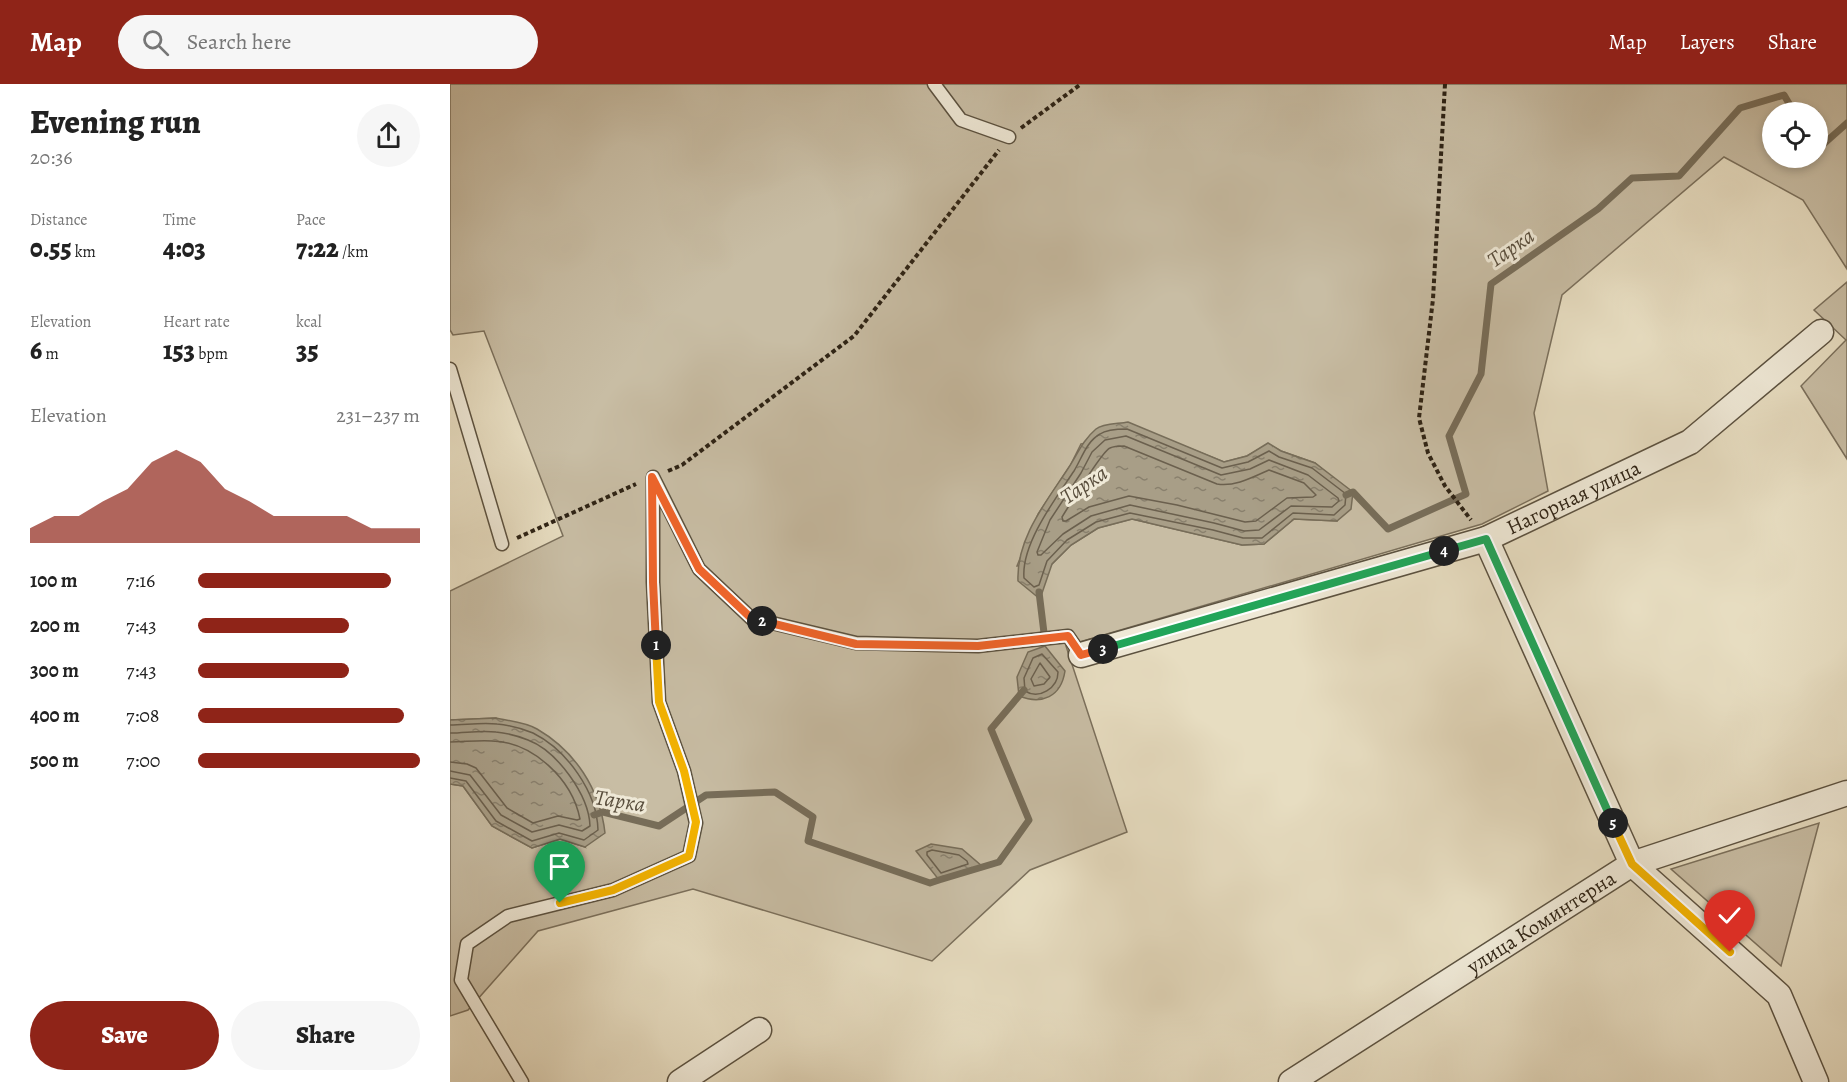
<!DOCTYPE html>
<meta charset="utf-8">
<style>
:root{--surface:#fff;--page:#f6f6f6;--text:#222;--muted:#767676;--accent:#8f2418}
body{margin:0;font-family:Alegreya,serif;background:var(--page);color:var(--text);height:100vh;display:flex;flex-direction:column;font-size:22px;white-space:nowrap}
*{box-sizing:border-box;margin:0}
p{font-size:20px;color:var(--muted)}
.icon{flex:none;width:33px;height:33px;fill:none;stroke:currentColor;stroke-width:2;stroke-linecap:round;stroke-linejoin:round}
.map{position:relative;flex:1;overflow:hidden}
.panel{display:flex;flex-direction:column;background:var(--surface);width:450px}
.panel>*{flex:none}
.buttons{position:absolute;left:1312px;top:18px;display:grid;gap:12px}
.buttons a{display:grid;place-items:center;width:66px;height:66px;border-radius:50%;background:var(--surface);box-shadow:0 3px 9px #0003;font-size:30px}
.pin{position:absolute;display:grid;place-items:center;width:51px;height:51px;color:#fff;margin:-62px -26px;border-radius:50% 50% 50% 0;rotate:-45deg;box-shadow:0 0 6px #0007}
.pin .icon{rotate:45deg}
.km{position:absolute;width:30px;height:30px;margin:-15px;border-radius:50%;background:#222;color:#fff;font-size:16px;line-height:30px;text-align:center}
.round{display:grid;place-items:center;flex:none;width:63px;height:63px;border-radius:32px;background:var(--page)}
.summary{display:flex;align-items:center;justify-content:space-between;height:102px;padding:0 30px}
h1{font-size:33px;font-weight:800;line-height:45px}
.figures{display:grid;grid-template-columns:repeat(3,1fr);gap:9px;height:102px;padding:6px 30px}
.figures div{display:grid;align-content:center}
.figures b{font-size:26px;font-weight:800}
.figures small{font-size:16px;font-weight:400}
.figures p{font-size:16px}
.chart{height:168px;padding:12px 30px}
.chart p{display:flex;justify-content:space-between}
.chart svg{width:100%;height:108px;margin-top:6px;fill:var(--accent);opacity:.7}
.primary-button{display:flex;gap:12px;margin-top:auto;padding:12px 30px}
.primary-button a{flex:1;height:69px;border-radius:36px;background:var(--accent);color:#fff;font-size:24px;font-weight:800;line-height:69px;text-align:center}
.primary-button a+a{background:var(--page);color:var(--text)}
ul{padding:0 30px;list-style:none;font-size:20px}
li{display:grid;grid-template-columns:96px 72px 1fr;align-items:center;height:45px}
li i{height:15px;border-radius:8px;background:var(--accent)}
header{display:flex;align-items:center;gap:36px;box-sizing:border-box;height:84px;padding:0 30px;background:var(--accent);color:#fff}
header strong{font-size:28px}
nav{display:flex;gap:33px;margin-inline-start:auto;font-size:21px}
.search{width:420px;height:54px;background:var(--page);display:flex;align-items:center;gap:15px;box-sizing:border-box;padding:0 21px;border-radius:33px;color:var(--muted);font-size:22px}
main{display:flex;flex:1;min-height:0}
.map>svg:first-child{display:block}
.grass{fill:#c8bda4;stroke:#7b705c;stroke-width:1.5;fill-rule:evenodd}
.water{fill:url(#water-ripples);stroke:#776d59;stroke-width:1.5}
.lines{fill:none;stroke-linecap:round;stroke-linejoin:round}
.shore{stroke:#6b604e;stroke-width:1.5}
.stream{stroke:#776d59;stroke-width:7}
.lane-casing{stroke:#5c5240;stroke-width:15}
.street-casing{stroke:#5c5240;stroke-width:27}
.path{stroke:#2e2315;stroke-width:4;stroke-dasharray:4.5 3;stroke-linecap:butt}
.lane{stroke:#efe9d7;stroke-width:12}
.street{stroke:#efe9d7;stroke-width:24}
.split-1-casing{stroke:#fff;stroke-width:12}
.split-2-casing{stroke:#fff;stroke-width:12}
.split-3-casing{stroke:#fff;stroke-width:12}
.split-4-casing{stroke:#fff;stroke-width:12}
.split-5-casing{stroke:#fff;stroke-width:12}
.split-6-casing{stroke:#fff;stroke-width:12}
.split-1{stroke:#f5b400;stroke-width:8}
.split-2{stroke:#f0652b;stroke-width:8}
.split-3{stroke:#f0652b;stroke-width:8}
.split-4{stroke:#22a559;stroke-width:8}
.split-5{stroke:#22a559;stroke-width:8}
.split-6{stroke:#f5b400;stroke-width:8}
.labels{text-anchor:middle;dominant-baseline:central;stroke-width:6;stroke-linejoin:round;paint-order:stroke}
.street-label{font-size:21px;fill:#2e2315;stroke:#efe9d7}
.water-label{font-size:22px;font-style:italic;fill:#594e3d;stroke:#efe9d7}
</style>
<header>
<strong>Map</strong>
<div class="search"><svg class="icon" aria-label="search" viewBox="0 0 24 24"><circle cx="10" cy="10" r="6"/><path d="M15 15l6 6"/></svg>Search here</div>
<nav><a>Map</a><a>Layers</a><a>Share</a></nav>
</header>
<main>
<section class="panel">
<div class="summary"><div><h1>Evening run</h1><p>20:36</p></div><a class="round"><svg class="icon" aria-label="share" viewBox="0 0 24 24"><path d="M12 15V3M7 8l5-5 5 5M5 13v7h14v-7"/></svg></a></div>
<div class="figures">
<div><p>Distance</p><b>0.55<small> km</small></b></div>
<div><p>Time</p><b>4:03</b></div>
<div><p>Pace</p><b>7:22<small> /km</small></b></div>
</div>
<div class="figures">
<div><p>Elevation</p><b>6<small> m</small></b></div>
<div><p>Heart rate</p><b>153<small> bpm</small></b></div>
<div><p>kcal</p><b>35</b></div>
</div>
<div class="chart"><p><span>Elevation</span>231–237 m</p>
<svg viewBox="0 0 160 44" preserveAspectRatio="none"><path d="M0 44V38L10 33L20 33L30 27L40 22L50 11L60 6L70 11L80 22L90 27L100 33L110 33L120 33L130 33L140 38L150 38L160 38V44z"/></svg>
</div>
<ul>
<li><b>100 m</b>7:16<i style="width:87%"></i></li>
<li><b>200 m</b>7:43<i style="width:68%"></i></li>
<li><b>300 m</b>7:43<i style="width:68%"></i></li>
<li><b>400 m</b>7:08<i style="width:93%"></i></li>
<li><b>500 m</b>7:00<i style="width:100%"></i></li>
</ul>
<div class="primary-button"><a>Save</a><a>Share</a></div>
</section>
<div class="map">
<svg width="1397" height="998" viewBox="0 0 1397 998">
<defs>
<pattern id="water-ripples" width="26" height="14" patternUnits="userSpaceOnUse" patternTransform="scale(1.5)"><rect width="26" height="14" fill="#a89e87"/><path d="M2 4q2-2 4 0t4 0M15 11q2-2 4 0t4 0" fill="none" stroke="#89806d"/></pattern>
</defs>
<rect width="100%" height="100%" fill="#e7ddc1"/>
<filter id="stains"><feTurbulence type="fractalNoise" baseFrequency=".00333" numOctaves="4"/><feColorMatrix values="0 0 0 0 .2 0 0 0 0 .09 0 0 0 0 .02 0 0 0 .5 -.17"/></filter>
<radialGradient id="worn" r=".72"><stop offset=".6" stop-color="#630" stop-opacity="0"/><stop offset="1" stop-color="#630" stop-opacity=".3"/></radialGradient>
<path class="grass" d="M 0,0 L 1397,0 L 1397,185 L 1353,116 L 1274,73 L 1112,211 L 1084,329 L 1098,407 L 1032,440 L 616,562 L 677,748 L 580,786 L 482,877 L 243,805 L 88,847 L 18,926 L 0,932 L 0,700 L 13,702 L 42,742 L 82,764 L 110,755 L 135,763 L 46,634 L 0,636 L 0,507 L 113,452 L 34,247 L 3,251 L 0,246 ZM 1323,28 L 1368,28 L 1368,74 L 1323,74 ZM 704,350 L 774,378 L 797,372 L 818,360 L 831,367 L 865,379 L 880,392 L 887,437 L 844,435 L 814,460 L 792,461 L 682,435 L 648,444 L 621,461 L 602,480 L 567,482 L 588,430 L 620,382 L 631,360 Z
M 1397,198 L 1397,375 L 1351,302 L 1396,256 L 1364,226 Z
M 1369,739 L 1331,882 L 1221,785 Z"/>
<path class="water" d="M 678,338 L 774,378 L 797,372 L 818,359 L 831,367 L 865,379 L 903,408 L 901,425 L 887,437 L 844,435 L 814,460 L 792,461 L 682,435 L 648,444 L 621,461 L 602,480 L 590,515 L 568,497 C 566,454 597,417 619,383 C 628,369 633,356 646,345 C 653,339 668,340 678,338 Z
M 595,562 L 615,587 C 611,613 592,621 569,612 L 567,593 L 578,568 Z
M 46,634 C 59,637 75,638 87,645 C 125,667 150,705 155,749 L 135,763 L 110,755 L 82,764 L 42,742 L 13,702 L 0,700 L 0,636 Z
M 481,760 L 512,765 L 533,783 L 489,796 L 466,767 Z"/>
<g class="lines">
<path class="shore" d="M 677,345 L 772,384 L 798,378 L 819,367 L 829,373 L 862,384 L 896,410 L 895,421 L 884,431 L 843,429 L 812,454 L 793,454 L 763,446 L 680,429 L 646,438 L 617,456 L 597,477 L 589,501 L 584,503 L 574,494 C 571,460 606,414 624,387 C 632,374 636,358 650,350 C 657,345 669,345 677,345 Z
M 676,352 L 771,391 L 800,385 L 819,376 L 858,391 L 888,414 L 889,417 L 882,423 L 841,422 L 809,446 L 794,447 L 764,439 L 680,421 L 641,432 L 613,450 L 591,471 L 588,471 L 587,468 L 600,436 L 631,389 L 642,368 L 655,356 Z
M 674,362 L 767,400 C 785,403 803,393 819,386 L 854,399 L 866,411 L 863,413 L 837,414 L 806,437 L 795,438 L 727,421 L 679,412 L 639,423 L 616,437 L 613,437 L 612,433 C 619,422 652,367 660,364 C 664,362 670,362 674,362 Z
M 592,570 L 608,588 C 608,604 589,616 575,607 L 574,594 L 583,574 Z
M 590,579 L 600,593 L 594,600 L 584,602 L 581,595 Z
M 0,641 C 15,641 32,638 47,640 C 57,641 73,645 83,649 C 117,666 147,708 148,746 L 134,756 L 109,749 L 82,757 L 46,737 L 16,697 L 0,694
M 0,649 C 15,649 31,646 46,648 C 56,649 68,652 78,656 C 107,667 139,711 140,742 L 132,747 L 109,741 L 82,748 L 51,731 L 20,691 L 0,687
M 0,658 C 14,658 28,656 42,657 C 83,658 122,695 130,735 L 127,736 L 108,732 L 83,739 L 57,724 L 26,684 L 17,680 L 0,678
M 482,766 L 509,771 L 517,777 L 518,780 L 491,789 L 477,771 L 477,768 Z"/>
<path class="stream" d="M 1368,65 L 1397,39
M 896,411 L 903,408 L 938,445 L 1016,410 L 999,352 L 1031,290 L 1041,200 L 1148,125 L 1182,94 L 1229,92 L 1290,24 L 1334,11 L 1344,28
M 589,508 L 595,557
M 144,731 L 153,728 L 209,742 L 256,711 L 325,708 L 363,733 L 358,757 L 480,799 L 489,796 L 549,778 L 579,736 L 541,645 L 574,606"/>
<g class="lane-casing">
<path id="lane" d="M 484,0 L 511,36 L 559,53
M 0,285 L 52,460
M 72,998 L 11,896 L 17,860 L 58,832 L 163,806 L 239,772 L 246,739 L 234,687 L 209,618 L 203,498 L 203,393 L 249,485 L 301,534 L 406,559 L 528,562 L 618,552 L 631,571"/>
</g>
<g class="street-casing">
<g id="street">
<path d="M 1036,455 L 1182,780 L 1329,911 L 1366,998"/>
<path id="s1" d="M 631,571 L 1036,455 L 1240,358 L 1371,248"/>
<path d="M 230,998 L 309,946"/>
<path id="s2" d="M 841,998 L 1182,780 L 1397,709"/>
</g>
</g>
<path class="path" d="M 995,0 L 983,215 L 969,334 L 978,369 L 995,402 L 1021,436
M 571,44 L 631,0
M 218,387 L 232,381 L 404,252 L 549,66
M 67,454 L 186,400"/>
<use href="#lane" class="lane"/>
<use href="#street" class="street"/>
</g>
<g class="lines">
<g class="split-1-casing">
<path id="split-1" d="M 110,819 L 163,806 L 239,772 L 246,738 L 234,687 L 209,618 L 206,561"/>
</g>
<g class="split-2-casing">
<path id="split-2" d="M 206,561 L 203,498 L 202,393 L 249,485 L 301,534 L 312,537"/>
</g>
<g class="split-3-casing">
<path id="split-3" d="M 312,537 L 406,560 L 528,562 L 618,552 L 631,571 L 653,565"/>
</g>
<g class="split-4-casing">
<path id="split-4" d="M 653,565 L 994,467"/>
</g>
<g class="split-5-casing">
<path id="split-5" d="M 994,467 L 1036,455 L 1163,739"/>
</g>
<g class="split-6-casing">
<path id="split-6" d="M 1163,739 L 1182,780 L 1280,868"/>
</g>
<use href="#split-1" class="split-1"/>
<use href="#split-2" class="split-2"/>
<use href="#split-3" class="split-3"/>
<use href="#split-4" class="split-4"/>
<use href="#split-5" class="split-5"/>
<use href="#split-6" class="split-6"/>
</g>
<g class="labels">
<g class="street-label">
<text stroke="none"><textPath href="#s1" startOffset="518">Нагорная улица</textPath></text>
<text stroke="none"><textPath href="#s2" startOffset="297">улица Коминтерна</textPath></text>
</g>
<g class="water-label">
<text transform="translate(1061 164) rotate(-35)">Тарка</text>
<text transform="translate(634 401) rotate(-34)">Тарка</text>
<text transform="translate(170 717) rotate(9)">Тарка</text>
</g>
</g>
<rect width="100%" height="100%" filter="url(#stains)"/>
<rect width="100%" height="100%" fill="url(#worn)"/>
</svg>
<div class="buttons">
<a><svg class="icon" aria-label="locate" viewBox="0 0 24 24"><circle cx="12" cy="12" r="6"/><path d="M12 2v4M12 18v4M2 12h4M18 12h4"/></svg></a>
</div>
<div class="pin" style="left:110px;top:819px;background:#1e9e55"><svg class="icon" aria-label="arrive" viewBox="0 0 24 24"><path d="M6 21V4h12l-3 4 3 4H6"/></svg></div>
<div class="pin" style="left:1280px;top:868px;background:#d93025"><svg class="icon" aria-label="check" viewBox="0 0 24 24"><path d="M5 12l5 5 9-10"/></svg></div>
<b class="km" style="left:206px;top:561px">1</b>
<b class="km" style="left:312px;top:537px">2</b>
<b class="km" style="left:653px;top:565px">3</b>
<b class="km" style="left:994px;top:467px">4</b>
<b class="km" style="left:1163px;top:739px">5</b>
</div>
</main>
